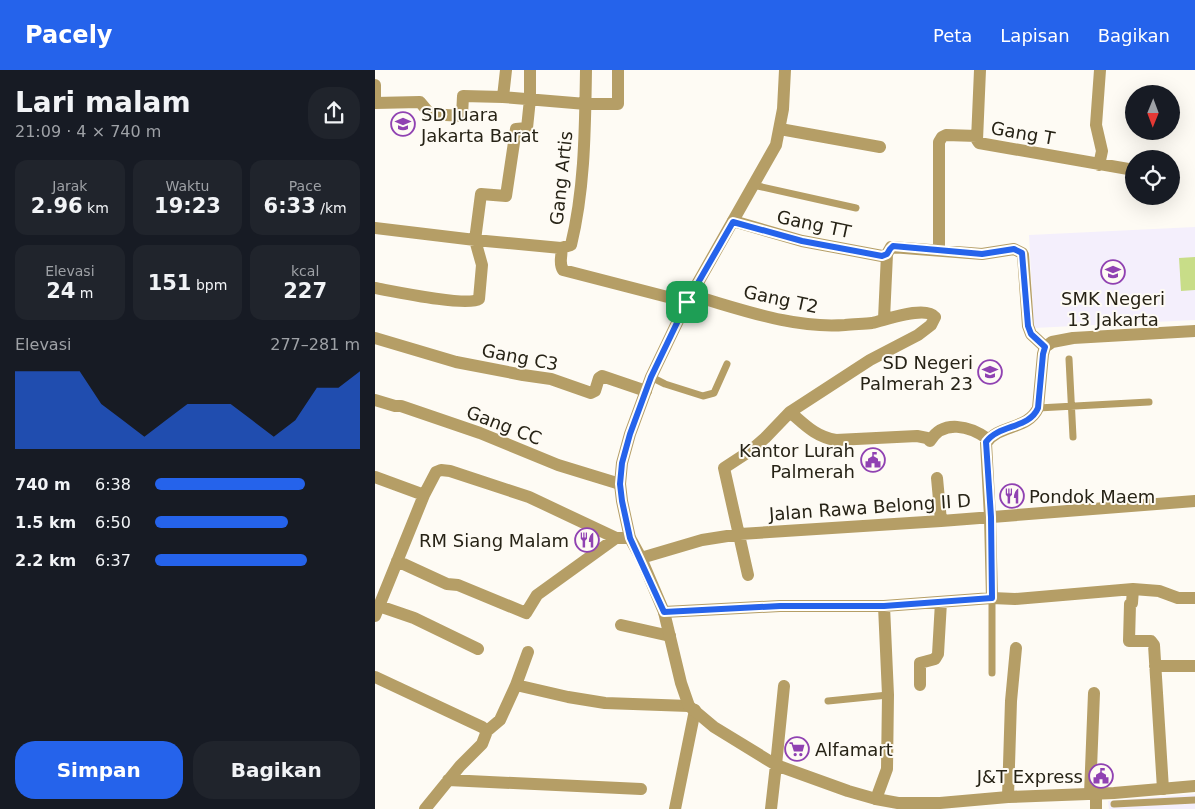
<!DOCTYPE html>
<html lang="id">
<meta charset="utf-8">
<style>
:root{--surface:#171b24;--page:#20242c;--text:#f1f3f6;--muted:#9ea1a6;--accent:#2563eb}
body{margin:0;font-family:"DejaVu Sans",sans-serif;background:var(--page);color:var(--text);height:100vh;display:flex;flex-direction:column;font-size:19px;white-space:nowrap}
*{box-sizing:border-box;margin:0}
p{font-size:16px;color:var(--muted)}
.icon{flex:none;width:28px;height:28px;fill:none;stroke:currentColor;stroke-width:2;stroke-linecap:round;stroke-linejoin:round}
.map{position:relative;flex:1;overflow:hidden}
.drawer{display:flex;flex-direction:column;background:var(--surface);width:375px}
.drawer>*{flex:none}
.needle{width:32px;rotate:181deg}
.tools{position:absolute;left:750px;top:15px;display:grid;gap:10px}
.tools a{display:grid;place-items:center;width:55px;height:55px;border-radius:50%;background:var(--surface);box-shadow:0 5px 20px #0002;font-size:25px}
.pin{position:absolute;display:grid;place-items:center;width:42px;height:42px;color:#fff;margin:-21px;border-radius:10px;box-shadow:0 2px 8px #0006}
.round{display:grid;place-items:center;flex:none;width:52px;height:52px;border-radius:20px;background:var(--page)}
.overview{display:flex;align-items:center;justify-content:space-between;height:85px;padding:0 15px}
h1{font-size:28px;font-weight:700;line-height:38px}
.metrics{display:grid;grid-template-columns:repeat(3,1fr);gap:8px;height:85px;padding:5px 15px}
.metrics div{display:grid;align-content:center;border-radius:12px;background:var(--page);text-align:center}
.metrics b{font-size:21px;font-weight:700}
.metrics small{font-size:14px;font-weight:400}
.metrics p{font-size:14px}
.chart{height:140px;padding:10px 15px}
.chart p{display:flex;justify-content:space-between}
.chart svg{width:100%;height:90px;margin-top:5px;fill:var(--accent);opacity:.7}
.cta{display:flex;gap:10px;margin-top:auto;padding:10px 15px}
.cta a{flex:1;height:58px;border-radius:20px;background:var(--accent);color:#fff;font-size:20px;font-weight:700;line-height:58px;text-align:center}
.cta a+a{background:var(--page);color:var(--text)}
ul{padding:0 15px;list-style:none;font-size:16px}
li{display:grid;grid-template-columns:80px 60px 1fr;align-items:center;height:38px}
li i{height:12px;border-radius:6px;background:var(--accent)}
header{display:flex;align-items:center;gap:30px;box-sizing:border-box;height:70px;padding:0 25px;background:var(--accent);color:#fff}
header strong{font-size:24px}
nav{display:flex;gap:28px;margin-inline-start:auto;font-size:18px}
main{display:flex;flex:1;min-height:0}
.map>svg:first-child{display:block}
.education{fill:#f4effc}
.green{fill:#c8dd88}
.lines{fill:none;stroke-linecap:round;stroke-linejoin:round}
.service{stroke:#b59e66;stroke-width:7}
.minor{stroke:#b59e66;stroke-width:12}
.tertiary{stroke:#b59e66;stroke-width:12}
.route-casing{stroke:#fff;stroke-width:10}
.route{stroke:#2563eb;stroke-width:6}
.labels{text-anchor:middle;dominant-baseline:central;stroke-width:4;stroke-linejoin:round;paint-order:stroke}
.poi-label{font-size:18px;fill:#272316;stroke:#fefbf4;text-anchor:end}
.street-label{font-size:18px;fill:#272316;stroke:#fefbf4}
</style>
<header>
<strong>Pacely</strong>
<nav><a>Peta</a><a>Lapisan</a><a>Bagikan</a></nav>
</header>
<main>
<section class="drawer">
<div class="overview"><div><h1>Lari malam</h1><p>21:09 · 4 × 740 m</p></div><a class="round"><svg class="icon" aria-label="share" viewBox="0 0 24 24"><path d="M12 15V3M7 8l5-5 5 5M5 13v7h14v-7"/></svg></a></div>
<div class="metrics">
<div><p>Jarak</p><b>2.96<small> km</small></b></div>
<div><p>Waktu</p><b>19:23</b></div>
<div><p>Pace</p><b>6:33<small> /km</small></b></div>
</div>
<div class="metrics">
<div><p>Elevasi</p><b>24<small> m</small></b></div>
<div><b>151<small> bpm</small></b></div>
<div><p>kcal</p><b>227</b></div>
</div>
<div class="chart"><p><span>Elevasi</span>277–281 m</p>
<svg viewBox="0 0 160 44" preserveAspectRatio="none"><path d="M0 44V6L10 6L20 6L30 6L40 22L50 30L60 38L70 30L80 22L90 22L100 22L110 30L120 38L130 30L140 14L150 14L160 6V44z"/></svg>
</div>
<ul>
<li><b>740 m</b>6:38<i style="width:73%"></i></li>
<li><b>1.5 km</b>6:50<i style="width:65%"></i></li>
<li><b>2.2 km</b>6:37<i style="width:74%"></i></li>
</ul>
<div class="cta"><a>Simpan</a><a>Bagikan</a></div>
</section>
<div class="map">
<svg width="820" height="739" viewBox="0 0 820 739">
<rect width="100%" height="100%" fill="#fefbf4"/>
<path class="education" d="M 820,157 L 820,250 L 659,258 L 654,165 Z
M 820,724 L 820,739 L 734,739 L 733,731 Z"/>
<path class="green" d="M 820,187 L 820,220 L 806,221 L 804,188 Z"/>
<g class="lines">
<path class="service" d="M 378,115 L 481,138
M 694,289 L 698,367
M 276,307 L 290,314 L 328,326 L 339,323 L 352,294
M 663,338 L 774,332
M 617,603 L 617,528
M 453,631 L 513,625
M 739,734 L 820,730"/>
<path class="minor" d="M 605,0 L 602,70 L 604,73 L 759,100
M 0,15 L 0,33
M 128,27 L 211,34 L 243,34 L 243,0
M 0,33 L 45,32 L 55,44 L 87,46 L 88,26 L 128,27 L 131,0
M 405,59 L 505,77
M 724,95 L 727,81 L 721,55 L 725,0
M 358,151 L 427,171 L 507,186 L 512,184
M 0,158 L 100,170 L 186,178 L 196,175 C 210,118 210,58 211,0
M 186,178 C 188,185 183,192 188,200 L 312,232
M 564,181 L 564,72 L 567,67 L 571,65 L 602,66
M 0,218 C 17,221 93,237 104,229 L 107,195 L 100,170 L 106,124 L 131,126 L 141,59 L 152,58 L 155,29 L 155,0
M 316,225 C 366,239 418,259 470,255 C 479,254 489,254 497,253 C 511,250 550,235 560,247 L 556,255 L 543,265 L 495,290 L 415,342 L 390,368 L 375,381 L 349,398 L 373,505
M 509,249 L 512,184 L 516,177 L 607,184 L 639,179 L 647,183 L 648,185 L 653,256 L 656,264 L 670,277
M 0,268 L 81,292 L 148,305 L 176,309 L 216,323 L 220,321 L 224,308 L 227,306 L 271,321
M 670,277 L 677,272 L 698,268 L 820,261
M 0,330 L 20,336 L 26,336 L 105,363 L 183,395 L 245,414
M 415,342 C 430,355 441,367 461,370 L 542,366 L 552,368 L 555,371 C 568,349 595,356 613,369
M 0,407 L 49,425
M 562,408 L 566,451
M 266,488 L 327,470 L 365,464 L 566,451 L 820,431
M 22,491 L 72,514 L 83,515 L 151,543 L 162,525 L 241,468
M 758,519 L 757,533 L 755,534 L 754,571 L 776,571 L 779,575 L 788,719
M 617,528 L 615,447 L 611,373 C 624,354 653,360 663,338 L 668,284 L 670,277
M 4,536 L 39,548 L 103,579
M 289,542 L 405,536 L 509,536 L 617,528 L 640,529 L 758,519 L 784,521 L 803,528 L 820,528
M 0,546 L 49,425 L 61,402 L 66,400 L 75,401 L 154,427 L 241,468 L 255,468
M 246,555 L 295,566
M 780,596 L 820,596
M 0,607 L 107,657 L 112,661 L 107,674 L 85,696 L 50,739
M 141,615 L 193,627 L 230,633 L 314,636
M 545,615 L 545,593 L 560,589 L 563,584 L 566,532
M 112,661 L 125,650 L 141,615 L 153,582
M 401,695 L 409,616
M 73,710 L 266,719
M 715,724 L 719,623
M 633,727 L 636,631 L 641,578
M 501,729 L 512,699 L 513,625 L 509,536
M 300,739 L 320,640
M 721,739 L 721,723"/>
<path class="tertiary" d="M 410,0 L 408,39 L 401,75 L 312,232 L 276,307 L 255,364 L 247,393 L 245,414 L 247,431 L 255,468 L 266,488 L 289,542 L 306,613 L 314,636 L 339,657 L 401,695 L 473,721 L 501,729 L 523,733 L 565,733 L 633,727 L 739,723 L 820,716
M 396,739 L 401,695"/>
</g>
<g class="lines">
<g class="route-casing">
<path id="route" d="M 358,152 L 427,171 L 507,186 L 512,184 L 515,179 L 518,176 L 607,184 L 639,179 L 647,183 L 653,256 L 656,264 L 670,277 L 668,284 L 663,338 C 654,359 624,354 611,372 L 616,447 L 617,528 L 509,536 L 405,536 L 289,542 L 255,468 L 247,431 L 245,414 L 247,393 L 255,364 L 276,307 L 312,232 Z"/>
</g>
<use href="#route" class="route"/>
</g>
<defs>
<g id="school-ring" transform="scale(1.25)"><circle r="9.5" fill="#fefbf4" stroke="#9042b2" stroke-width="1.5"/><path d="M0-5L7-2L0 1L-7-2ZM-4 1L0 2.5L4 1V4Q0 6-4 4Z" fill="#9042b2"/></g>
<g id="civic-ring" transform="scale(1.25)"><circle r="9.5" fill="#fefbf4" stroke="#9042b2" stroke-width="1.5"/><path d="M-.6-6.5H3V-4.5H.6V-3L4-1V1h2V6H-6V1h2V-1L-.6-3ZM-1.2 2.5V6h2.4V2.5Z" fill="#9042b2"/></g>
<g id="restaurant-ring" transform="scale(1.25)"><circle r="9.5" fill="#fefbf4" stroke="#9042b2" stroke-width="1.5"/><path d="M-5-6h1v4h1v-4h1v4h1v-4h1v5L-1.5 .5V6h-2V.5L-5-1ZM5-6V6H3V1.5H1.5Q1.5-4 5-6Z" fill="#9042b2"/></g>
<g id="supermarket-ring" transform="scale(1.25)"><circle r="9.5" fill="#fefbf4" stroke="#9042b2" stroke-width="1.5"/><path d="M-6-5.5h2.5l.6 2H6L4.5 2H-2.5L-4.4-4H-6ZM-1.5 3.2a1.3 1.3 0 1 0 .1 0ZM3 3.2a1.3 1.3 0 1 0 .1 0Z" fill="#9042b2"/></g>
</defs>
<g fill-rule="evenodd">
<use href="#school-ring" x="28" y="54"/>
<use href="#school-ring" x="738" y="202"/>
<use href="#school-ring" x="615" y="302"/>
<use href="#civic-ring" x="498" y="390"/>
<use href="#restaurant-ring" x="637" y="426"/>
<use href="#restaurant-ring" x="212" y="470"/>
<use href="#supermarket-ring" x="422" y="679"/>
<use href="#civic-ring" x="726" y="706"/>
</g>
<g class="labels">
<g class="poi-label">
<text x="46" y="44" text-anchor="start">SD Juara<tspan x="46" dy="21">Jakarta Barat</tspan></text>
<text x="738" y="228" text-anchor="middle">SMK Negeri<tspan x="738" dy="21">13 Jakarta</tspan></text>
<text x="598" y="292">SD Negeri<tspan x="598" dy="21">Palmerah 23</tspan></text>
<text x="480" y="380">Kantor Lurah<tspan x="480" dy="21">Palmerah</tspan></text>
<text x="654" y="426" text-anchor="start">Pondok Maem</text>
<text x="194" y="470">RM Siang Malam</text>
<text x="440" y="679" text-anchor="start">Alfamart</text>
<text x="708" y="706">J&amp;T Express</text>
</g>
<g class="street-label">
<text transform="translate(648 63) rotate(10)">Gang T</text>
<text transform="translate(186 108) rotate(-84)">Gang Artis</text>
<text transform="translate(439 154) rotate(12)">Gang TT</text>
<text transform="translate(406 229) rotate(12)">Gang T2</text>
<text transform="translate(145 287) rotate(11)">Gang C3</text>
<text transform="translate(129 355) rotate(21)">Gang CC</text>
<text transform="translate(495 437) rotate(-4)">Jalan Rawa Belong II D</text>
</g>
</g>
</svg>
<div class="tools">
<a><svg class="needle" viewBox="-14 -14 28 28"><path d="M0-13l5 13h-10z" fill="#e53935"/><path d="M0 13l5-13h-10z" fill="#9ea1a6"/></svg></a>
<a><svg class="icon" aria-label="locate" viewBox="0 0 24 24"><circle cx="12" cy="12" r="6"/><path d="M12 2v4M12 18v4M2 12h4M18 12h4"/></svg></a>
</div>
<div class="pin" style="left:312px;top:232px;background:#1e9e55"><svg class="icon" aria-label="arrive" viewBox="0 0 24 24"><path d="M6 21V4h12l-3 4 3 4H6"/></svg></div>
</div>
</main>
